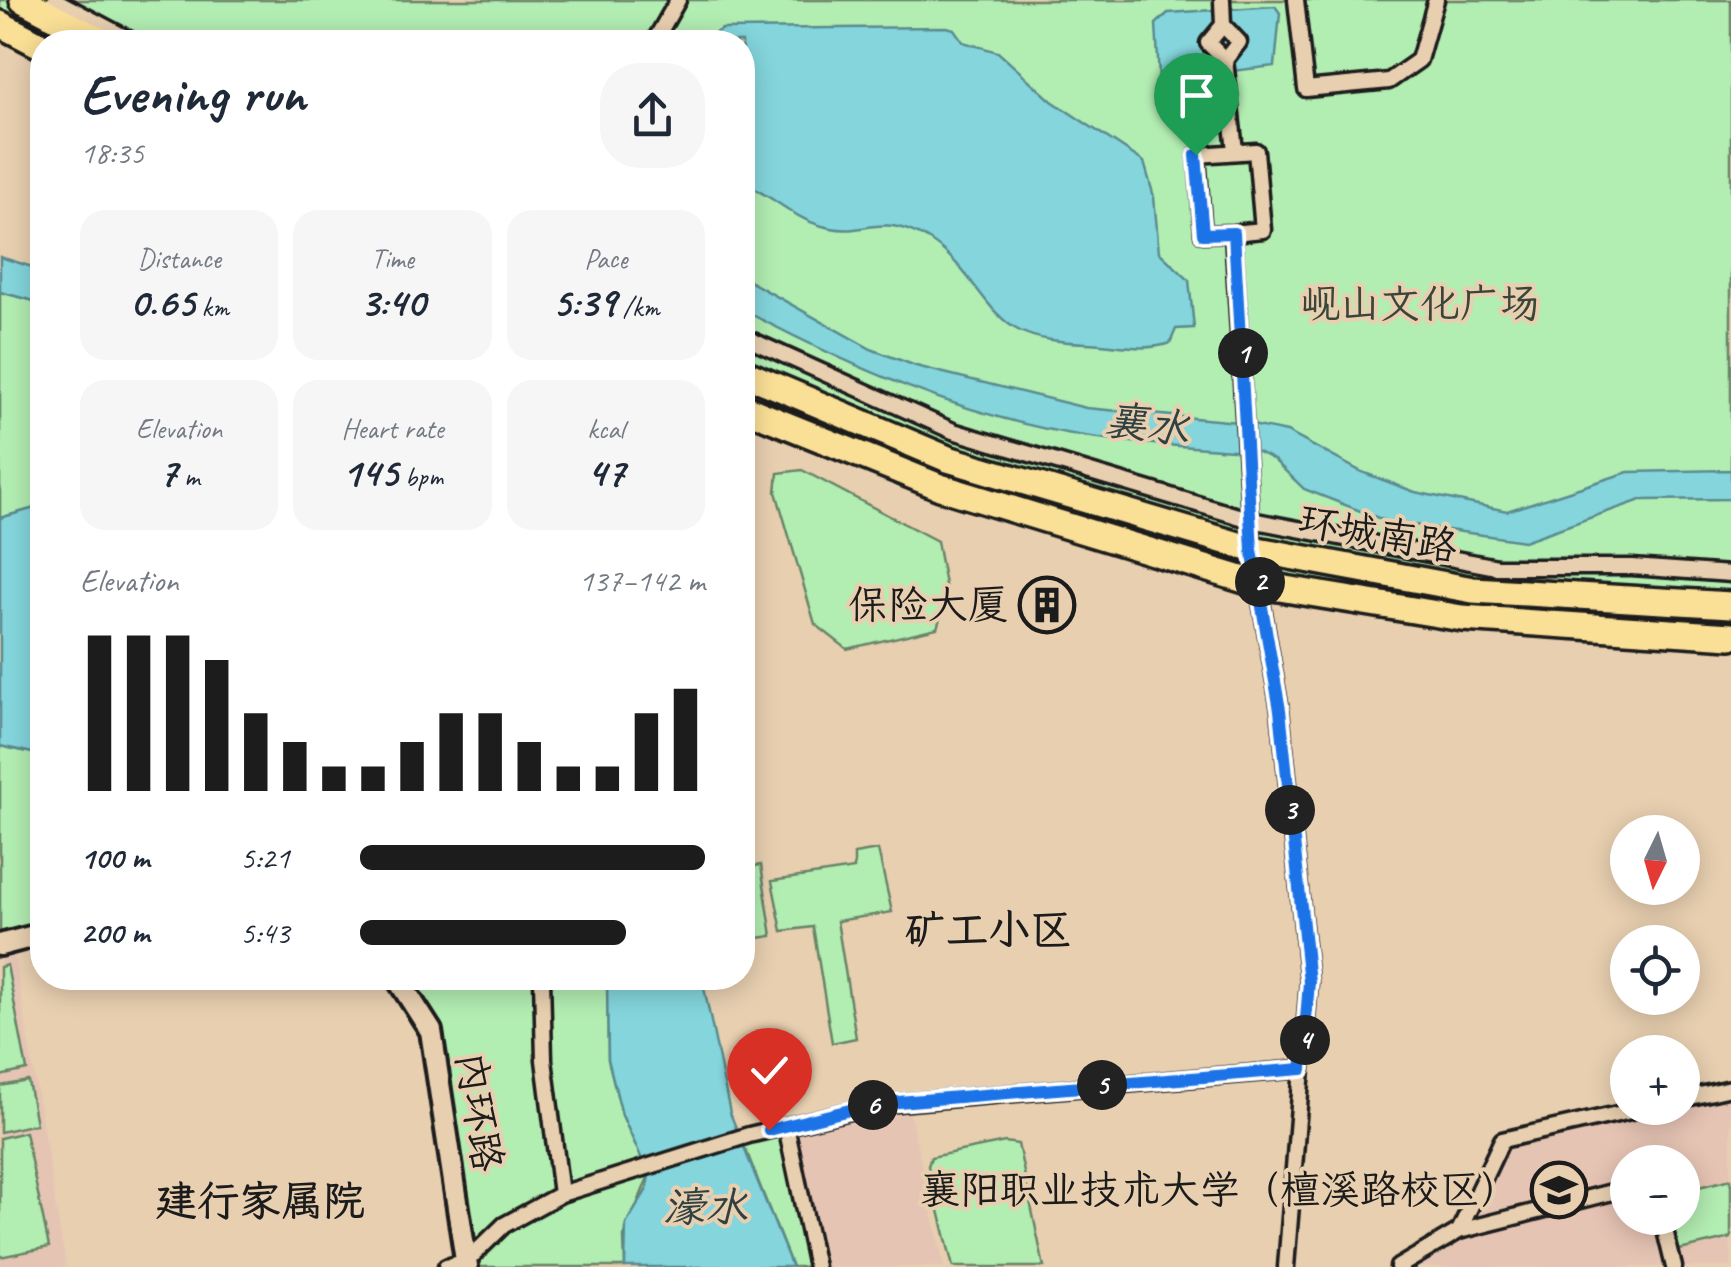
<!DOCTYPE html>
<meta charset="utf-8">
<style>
:root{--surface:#fff;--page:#f6f6f7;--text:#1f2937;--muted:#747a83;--accent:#1c1c1c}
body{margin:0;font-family:Caveat,"LXGW WenKai TC",sans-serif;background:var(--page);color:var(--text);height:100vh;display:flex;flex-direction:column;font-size:38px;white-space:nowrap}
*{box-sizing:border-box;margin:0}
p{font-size:32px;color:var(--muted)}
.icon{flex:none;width:55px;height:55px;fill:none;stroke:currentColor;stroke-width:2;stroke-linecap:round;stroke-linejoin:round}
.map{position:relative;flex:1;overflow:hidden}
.details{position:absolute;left:30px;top:30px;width:725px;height:960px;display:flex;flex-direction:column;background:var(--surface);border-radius:40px;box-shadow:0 5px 25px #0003}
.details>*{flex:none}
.needle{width:65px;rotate:185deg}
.tools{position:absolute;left:1610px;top:815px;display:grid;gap:20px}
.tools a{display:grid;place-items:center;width:90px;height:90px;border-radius:50%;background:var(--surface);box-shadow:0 5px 25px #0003;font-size:50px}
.pin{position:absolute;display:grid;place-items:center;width:85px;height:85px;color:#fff;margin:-102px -42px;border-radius:50% 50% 50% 0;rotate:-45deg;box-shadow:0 0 10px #0007}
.pin .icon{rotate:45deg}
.km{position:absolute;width:50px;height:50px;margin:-25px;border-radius:50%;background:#222;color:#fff;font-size:28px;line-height:50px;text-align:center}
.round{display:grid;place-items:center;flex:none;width:105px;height:105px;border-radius:40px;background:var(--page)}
.head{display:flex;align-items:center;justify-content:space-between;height:170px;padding:0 50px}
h1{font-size:55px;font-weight:600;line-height:75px}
.stats{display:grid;grid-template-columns:repeat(3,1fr);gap:15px;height:170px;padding:10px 50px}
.stats div{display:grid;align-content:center;border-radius:25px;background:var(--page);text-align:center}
.stats b{font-size:42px;font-weight:600}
.stats small{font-size:28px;font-weight:400}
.stats p{font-size:28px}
.chart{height:280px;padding:20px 50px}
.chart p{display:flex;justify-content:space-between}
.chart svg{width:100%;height:180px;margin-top:10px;stroke:var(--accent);stroke-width:6}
ul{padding:0 50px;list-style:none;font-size:32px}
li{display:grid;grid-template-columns:160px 120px 1fr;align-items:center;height:75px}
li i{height:25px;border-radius:12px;background:var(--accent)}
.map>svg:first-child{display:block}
.built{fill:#e6c4b4;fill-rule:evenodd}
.green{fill:#b2edb2;stroke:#678467;stroke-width:2.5}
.water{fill:#84d5dc;stroke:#5a8b8f;stroke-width:2.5}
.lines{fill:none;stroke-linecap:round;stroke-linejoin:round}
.street-casing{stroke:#1c1c1c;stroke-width:21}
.secondary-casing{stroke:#1c1c1c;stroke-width:28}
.highway-casing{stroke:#1c1c1c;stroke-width:32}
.street{stroke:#e8cfb0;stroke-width:14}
.secondary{stroke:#e8cfb0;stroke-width:20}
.highway{stroke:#fadf96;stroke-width:25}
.route-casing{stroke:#fff;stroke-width:20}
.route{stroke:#1a73e8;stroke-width:12}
.labels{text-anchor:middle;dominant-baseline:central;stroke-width:8;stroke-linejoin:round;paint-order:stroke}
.park-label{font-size:40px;fill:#3a463a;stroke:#e8cfb0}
.street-label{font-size:40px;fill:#1c1c1c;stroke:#e8cfb0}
.poi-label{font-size:40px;fill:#1c1c1c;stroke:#e8cfb0;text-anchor:end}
.water-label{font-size:42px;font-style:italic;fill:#314142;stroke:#e8cfb0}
.neighbourhood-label{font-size:42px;font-weight:bold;fill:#1c1c1c;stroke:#e8cfb0}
</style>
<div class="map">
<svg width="1731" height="1267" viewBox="0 0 1731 1267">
<rect width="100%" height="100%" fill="#e8cfb0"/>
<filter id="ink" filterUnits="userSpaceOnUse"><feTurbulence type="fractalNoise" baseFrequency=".01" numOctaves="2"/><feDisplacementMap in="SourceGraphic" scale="20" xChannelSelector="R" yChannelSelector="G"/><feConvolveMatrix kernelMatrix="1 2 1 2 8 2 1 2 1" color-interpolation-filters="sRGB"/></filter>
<g filter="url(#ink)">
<path class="built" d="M 12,942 L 66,1267 L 0,1267 L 0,945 Z
M 1731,1097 L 1731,1267 L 1407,1267 L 1479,1217 L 1508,1148 ZM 1628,1162 L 1682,1162 L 1682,1218 L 1628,1218 Z
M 910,1113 L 944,1267 L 821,1267 L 793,1132 Z"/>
<path class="green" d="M 0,0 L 1731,0 L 1731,636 L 1261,585 L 743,407 L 742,42 L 42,42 L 0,24 Z
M 0,292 L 42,303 L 42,506 L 0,518 Z
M 802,470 L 937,541 L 947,596 L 937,628 L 847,649 L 815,624 L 776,492 L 778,473 Z
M 0,746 L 42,755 L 42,944 L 0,956 Z
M 878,850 L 892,912 L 837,921 L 856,1038 L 832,1043 L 813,927 L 782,931 L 772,881 L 854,869 L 854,854 Z
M 761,865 L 772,936 L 743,940 L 743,868 Z
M 7,965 L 27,1070 L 0,1076 L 0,967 Z
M 397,978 L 607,978 L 608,1059 L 622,1115 L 649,1175 L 624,1237 L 625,1267 L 467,1267 L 431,1031 Z
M 28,1081 L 36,1124 L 0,1132 L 0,1086 Z
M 776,1129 L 816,1267 L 792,1267 L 742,1140 Z
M 25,1132 L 49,1247 L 0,1257 L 0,1138 Z
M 1005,1142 L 1018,1144 L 1044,1267 L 953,1267 L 928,1166 L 931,1157 Z
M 1731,1179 L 1731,1238 L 1671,1252 L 1662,1218 L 1682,1218 L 1683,1191 Z"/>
<path class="water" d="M 1275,6 L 1280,13 L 1275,66 L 1181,77 L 1175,85 L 1159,78 L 1156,24 L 1168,13 Z
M 947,27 L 954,29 L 963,42 L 998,52 L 1052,101 L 1144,162 L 1154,197 L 1159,252 L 1189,280 L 1194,328 L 1176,329 L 1170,343 C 1148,351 1123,346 1101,344 C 1074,342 1043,343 1018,330 C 983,312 967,258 920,235 C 876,214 866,235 831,228 C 795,222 775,195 743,184 L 742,42 L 698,42 L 722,29 Z
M 0,257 L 42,270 L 42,303 L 0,292 Z
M 742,277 L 871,349 L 916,366 L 1086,408 L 1238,422 L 1287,432 L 1362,472 L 1415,492 L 1507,511 L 1628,472 L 1731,470 L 1731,499 L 1641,500 L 1524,541 L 1386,521 L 1304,489 L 1274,460 L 1258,452 C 1200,447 1142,445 1084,436 C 964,417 849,366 743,310 Z
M 42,506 L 42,755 L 0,746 L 0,518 Z
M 607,978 L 702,978 L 730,1113 L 792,1267 L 625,1267 L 626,1224 L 647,1189 L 649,1175 L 622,1115 L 608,1059 Z"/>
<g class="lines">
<g class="street-casing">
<path id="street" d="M 55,0 L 134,42
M 1222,0 L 1223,25 L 1239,42 L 1225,60
M 1296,0 L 1306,89 L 1389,81 L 1419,60 L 1436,0
M 1223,25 L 1208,43 L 1225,60 L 1235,151
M 654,42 L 678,0
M 1233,233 L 1203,234 L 1197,155 L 1256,151 L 1263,230 L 1233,233 L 1252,549 L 1280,710 L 1309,982 L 1286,1267
M 742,336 L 953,431 L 1251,520 L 1497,567 L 1632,567 L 1731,574
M 542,978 L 544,1060 L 561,1194
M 1682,1099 L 1731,1088
M 786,1126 L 816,1267
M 1662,1218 L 1674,1267
M 1459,1231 L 1628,1188
M 446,1267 L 467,1261 L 504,1225 L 561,1194 L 749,1135 L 875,1105 L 1302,1069
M 1398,1267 L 1459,1231 L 1502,1140 L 1644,1108"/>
</g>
<g class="secondary-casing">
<path id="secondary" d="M 0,945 L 42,934
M 397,978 L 431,1031 L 467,1267"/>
</g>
<g class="highway-casing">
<path id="highway" d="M 23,0 L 103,42
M 0,24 L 42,46
M 742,372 L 948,459 L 1252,549 L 1473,590 L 1731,605
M 742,407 L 940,487 L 1261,585 L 1462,618 L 1731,636"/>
</g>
<use href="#street" class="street"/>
<use href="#secondary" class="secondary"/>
<use href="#highway" class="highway"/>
</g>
</g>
<g class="lines" filter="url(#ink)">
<g class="route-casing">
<path id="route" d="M 769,1130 L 874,1104 L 1302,1069 L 1309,982 L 1280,710 L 1252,550 L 1234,233 L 1203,234 L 1196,155"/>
</g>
<use href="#route" class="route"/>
</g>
<defs>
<g id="building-ring" transform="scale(2.875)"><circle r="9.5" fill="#e8cfb0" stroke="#1c1c1c" stroke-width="1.5"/><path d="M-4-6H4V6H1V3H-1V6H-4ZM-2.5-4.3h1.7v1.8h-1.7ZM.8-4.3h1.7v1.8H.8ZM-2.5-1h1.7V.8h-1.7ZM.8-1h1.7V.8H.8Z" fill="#1c1c1c"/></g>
<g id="university-ring" transform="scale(2.875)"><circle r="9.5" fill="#e8cfb0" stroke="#1c1c1c" stroke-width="1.5"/><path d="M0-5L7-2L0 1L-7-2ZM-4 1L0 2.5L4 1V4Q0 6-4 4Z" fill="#1c1c1c"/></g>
</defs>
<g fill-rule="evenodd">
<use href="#building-ring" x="1047" y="605"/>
<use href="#university-ring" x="1559" y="1190"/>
</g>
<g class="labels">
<g class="park-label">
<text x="1420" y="304">岘山文化广场</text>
</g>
<g class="street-label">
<text transform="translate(1378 534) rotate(10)">环城南路</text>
<text transform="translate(479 1112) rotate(81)">内环路</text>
</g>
<g class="poi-label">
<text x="1008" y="605">保险大厦</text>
<text x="1520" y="1190">襄阳职业技术大学（檀溪路校区）</text>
</g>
<g class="water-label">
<text transform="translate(1147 425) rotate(7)">襄水</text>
<text x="705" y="1207">濠水</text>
</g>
<g class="neighbourhood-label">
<text x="988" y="930">矿工小区</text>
<text x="260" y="1201">建行家属院</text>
</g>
</g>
</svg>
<div class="tools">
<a><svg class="needle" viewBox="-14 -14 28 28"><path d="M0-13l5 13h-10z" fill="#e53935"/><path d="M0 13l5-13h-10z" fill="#747a83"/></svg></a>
<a><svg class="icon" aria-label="locate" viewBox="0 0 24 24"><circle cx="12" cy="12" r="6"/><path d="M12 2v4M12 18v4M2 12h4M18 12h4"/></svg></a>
<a>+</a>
<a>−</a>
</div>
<div class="pin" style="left:1196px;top:155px;background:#1e9e55"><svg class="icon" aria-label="arrive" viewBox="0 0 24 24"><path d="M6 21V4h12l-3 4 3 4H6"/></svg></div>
<div class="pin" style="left:769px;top:1130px;background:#d93025"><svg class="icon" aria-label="check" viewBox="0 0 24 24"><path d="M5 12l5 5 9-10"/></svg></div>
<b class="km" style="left:1243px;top:353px">1</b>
<b class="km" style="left:1260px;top:582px">2</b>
<b class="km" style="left:1290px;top:810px">3</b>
<b class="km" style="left:1305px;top:1040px">4</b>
<b class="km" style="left:1102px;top:1085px">5</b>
<b class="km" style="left:873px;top:1105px">6</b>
<section class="details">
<div class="head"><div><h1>Evening run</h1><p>18:35</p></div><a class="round"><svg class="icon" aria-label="share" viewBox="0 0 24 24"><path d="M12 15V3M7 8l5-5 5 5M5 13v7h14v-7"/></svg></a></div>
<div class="stats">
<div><p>Distance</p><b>0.65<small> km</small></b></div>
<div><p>Time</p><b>3:40</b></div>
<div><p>Pace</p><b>5:39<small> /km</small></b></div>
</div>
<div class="stats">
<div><p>Elevation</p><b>7<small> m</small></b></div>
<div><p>Heart rate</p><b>145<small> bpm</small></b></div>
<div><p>kcal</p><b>47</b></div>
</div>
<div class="chart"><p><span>Elevation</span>137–142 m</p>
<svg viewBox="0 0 160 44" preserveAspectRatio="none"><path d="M5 44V6M15 44V6M25 44V6M35 44V12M45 44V25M55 44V32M65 44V38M75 44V38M85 44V32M95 44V25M105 44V25M115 44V32M125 44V38M135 44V38M145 44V25M155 44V19"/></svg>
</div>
<ul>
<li><b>100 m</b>5:21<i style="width:100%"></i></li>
<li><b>200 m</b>5:43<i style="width:77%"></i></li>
</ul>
</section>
</div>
